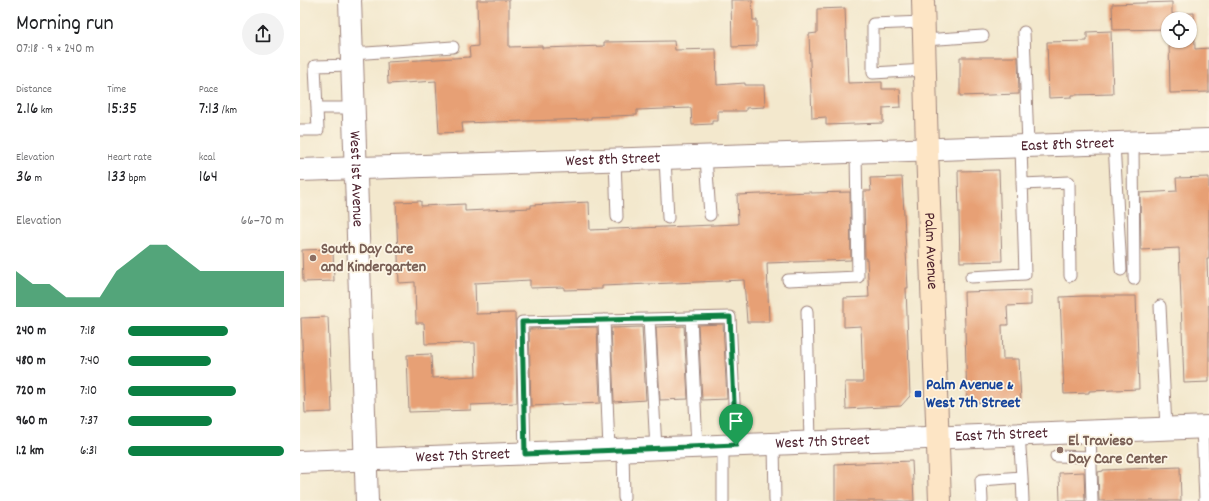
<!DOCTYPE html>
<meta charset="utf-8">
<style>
:root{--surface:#fff;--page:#f2f2f2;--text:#202124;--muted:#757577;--accent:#0b8043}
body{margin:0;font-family:Dekko,sans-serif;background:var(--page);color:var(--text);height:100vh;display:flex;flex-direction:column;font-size:15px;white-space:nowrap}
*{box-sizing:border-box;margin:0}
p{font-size:13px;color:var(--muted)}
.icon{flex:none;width:22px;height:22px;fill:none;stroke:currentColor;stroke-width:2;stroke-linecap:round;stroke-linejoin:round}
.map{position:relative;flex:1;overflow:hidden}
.side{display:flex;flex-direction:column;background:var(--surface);width:300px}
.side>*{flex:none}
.fabs{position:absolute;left:861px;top:12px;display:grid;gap:8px}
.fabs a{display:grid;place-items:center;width:36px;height:36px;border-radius:50%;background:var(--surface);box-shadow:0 1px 3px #0004;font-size:20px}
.pin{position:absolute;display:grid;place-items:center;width:34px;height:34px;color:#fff;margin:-41px -17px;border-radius:50% 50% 50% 0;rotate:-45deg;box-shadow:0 0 4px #0007}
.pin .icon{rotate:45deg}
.round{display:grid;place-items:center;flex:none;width:42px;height:42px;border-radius:21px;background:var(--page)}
.overview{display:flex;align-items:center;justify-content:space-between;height:68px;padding:0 16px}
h1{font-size:22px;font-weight:600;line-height:30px}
.figures{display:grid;grid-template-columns:repeat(3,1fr);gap:6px;height:68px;padding:4px 16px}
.figures div{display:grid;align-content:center}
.figures b{font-size:17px;font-weight:600}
.figures small{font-size:11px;font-weight:400}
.figures p{font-size:11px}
.chart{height:112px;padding:8px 16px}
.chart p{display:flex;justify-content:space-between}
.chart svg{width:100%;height:72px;margin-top:4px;fill:var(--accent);opacity:.7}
ul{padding:0 16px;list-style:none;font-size:13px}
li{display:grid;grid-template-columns:64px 48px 1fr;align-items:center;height:30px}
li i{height:10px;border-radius:5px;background:var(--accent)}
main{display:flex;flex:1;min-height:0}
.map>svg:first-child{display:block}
.building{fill:#e7a075}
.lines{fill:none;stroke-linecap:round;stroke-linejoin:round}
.lane-casing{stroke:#9e847c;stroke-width:13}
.street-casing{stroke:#9e847c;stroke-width:24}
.secondary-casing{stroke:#9e847c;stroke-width:24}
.lane{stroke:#fff;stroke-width:11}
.street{stroke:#fff;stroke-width:22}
.secondary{stroke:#fde5c5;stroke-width:22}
.route-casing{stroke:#fff;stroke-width:8}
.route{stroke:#0b8043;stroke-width:5}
.education-dot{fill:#8d6e63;stroke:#fcf5e5;stroke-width:1.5}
.transit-dot{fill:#1a4fb4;stroke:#fcf5e5;stroke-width:1.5}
.labels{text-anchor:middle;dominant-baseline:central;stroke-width:3.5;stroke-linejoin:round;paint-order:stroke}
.street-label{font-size:16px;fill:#4a1f2b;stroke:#fcf5e5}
.education-label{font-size:16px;font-weight:bold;fill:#785e54;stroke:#fcf5e5;text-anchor:start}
.transit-label{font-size:16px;font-weight:bold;fill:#164399;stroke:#fcf5e5;text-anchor:start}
</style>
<main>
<section class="side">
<div class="overview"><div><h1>Morning run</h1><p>07:18 · 9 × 240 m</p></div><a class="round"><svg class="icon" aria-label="share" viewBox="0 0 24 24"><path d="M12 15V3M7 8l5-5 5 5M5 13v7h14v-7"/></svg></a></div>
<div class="figures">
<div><p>Distance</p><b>2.16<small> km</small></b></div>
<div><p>Time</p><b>15:35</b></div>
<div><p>Pace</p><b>7:13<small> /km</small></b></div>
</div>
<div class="figures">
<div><p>Elevation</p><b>36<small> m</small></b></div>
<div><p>Heart rate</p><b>133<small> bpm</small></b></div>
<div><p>kcal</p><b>164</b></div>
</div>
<div class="chart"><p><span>Elevation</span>66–70 m</p>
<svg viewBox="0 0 160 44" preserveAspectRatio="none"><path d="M0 44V22L10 30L20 30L30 38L40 38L50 38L60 22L70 14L80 6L90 6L100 14L110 22L120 22L130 22L140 22L150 22L160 22V44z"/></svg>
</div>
<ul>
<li><b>240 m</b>7:18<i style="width:64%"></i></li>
<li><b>480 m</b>7:40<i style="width:53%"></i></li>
<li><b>720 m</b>7:10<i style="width:69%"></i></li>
<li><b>960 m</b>7:37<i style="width:54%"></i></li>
<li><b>1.2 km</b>6:31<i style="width:100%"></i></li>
</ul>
</section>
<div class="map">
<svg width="909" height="501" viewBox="0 0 909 501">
<rect width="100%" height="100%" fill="#fcf5e5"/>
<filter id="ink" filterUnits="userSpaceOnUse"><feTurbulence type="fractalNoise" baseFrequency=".025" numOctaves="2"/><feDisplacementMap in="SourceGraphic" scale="8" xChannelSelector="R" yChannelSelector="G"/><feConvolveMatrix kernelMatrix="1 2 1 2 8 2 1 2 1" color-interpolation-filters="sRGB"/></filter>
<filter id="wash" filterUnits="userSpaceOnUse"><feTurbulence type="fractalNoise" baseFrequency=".012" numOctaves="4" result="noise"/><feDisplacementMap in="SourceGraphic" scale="16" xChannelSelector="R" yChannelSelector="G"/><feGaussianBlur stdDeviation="0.9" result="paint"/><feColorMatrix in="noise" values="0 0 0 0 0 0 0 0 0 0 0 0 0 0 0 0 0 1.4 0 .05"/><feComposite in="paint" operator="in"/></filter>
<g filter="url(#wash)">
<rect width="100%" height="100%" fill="#f3e8cd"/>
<g id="blocks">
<path class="building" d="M 177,0 L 209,0 L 209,47 L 242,46 L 242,48 L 304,46 L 304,42 L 374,41 L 375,50 L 416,49 L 417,85 L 445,83 L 445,85 L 464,85 L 465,107 L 446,108 L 446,111 L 418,111 L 418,121 L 412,121 L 412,124 L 392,125 L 391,108 L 337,110 L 337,115 L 291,117 L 291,119 L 162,123 L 163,132 L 139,133 L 136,81 L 88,84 L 87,62 L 170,57 L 169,47 L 178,46 Z
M 431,0 L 452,0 L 453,20 L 457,20 L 457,46 L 432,47 Z
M 872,2 L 872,14 L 894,13 L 895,49 L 909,48 L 909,92 L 870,93 L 869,41 L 890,41 L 890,19 L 868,19 L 868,29 L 813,30 L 812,4 Z
M 545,8 L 548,83 L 582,82 L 582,89 L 600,89 L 601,107 L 583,108 L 583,123 L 526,125 L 526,117 L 512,118 L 509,34 L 517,33 L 517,9 Z
M 811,31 L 813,94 L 772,95 L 772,97 L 749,98 L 747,42 L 787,41 L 787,32 Z
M 660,57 L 718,57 L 719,94 L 660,96 Z
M 699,170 L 702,261 L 660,262 L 658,171 Z
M 602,177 L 608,288 L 606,288 L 610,396 L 601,406 L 546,409 L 545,382 L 563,382 L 561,326 L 544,327 L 544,298 L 569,297 L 567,259 L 565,259 L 564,191 L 571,191 L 570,178 Z
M 909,177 L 909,259 L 907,259 L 909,316 L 909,382 L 884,383 L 879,248 L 841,250 L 840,193 L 877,191 L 876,178 Z
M 511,192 L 511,193 L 550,192 L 551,260 L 467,263 L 469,322 L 447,322 L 444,280 L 302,286 L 302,289 L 264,290 L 264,287 L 230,288 L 230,280 L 175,283 L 176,314 L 215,313 L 217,403 L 171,405 L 171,410 L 109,412 L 107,355 L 131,354 L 132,378 L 176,376 L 175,343 L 125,344 L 124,323 L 116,323 L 115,282 L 99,283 L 96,202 L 121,201 L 121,206 L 165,204 L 165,211 L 231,208 L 231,205 L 289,202 L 290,230 L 438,224 L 437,195 Z
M 33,249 L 34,281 L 3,282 L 2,250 Z
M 731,290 L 731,305 L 707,306 L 708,325 L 702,325 L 703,359 L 719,359 L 721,402 L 667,403 L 664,292 Z
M 785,296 L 836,296 L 839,389 L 789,391 L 789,393 L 764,394 L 760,297 Z
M 28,317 L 32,412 L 5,413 L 1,318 Z
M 423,324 L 427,399 L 402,400 L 398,325 Z
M 384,326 L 388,399 L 360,400 L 356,327 Z
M 297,327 L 300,403 L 231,406 L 229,329 Z
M 342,327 L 346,400 L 314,402 L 311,328 Z
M 612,461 L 614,501 L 535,501 L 535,464 Z
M 880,467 L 881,501 L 799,501 L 798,472 L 803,471 L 803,470 Z
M 784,472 L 785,501 L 760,501 L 759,473 Z"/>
</g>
</g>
<g filter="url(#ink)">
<use href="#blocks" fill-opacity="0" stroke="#9e847c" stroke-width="1"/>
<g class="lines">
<g class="lane-casing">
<path id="lane" d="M 623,22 L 573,24 L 573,73 L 625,70
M 724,32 L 728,146
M 624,40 L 683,36
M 52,54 L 153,47
M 18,108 L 54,108
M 0,130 L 18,130 L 15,66 L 52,65
M 833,142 L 834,279
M 814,143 L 821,270
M 406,157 L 410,215
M 365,158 L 368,218
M 315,160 L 317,217
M 722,184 L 769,182 L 770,276
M 671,277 L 725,274 L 721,147
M 488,280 L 558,277 L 556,152
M 860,306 L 866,428
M 507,311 L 510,443
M 391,318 L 397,447
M 349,319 L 356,449
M 304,320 L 309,450
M 902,427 L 905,501
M 790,432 L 792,501
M 719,434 L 722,477
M 474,444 L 475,501
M 423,446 L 423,501
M 323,450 L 324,498
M 225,454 L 222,322 L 430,317 L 436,445
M 756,456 L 791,457
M 682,501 L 681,480 L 722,477 L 723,501"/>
</g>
<g class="street-casing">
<g id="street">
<path id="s1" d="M 50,0 L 67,501"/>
<path id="s2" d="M 0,170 L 909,140"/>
<path id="s3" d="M 0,462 L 909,427"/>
</g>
</g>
<g class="secondary-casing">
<g id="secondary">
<path id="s4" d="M 623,0 L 627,150 L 640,501"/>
</g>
</g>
<use href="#lane" class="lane"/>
<use href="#street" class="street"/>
<use href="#secondary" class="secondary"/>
</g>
</g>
<g class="lines" filter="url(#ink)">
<g class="route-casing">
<path id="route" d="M 430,317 L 436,445 L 225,454 L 222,322 Z"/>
</g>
<use href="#route" class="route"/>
</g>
<g class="education-dot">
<circle cx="13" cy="258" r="4"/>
<circle cx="760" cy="450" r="4"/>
</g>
<rect class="transit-dot" x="614" y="390" width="8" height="8" rx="2"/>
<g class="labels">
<g class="street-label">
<text stroke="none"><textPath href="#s2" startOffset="768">East 8th Street</textPath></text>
<text stroke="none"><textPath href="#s2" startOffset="313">West 8th Street</textPath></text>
<text stroke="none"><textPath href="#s1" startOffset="179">West 1st Avenue</textPath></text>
<text stroke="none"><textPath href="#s4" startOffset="251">Palm Avenue</textPath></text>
<text stroke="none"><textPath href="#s3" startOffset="702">East 7th Street</textPath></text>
<text stroke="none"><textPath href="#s3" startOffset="523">West 7th Street</textPath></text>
<text stroke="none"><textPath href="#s3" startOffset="163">West 7th Street</textPath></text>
</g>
<g class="education-label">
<text x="21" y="249">South Day Care<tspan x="21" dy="18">and Kindergarten</tspan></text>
<text x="768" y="441">El Travieso<tspan x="768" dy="18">Day Care Center</tspan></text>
</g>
<g class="transit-label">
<text x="626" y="385">Palm Avenue &amp;<tspan x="626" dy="18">West 7th Street</tspan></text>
</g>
</g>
</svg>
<div class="fabs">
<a><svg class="icon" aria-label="locate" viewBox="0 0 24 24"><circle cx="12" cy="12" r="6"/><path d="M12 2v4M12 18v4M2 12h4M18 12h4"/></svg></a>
</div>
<div class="pin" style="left:436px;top:445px;background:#1e9e55"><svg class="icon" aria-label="arrive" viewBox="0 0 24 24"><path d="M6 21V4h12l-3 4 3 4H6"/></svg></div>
</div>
</main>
